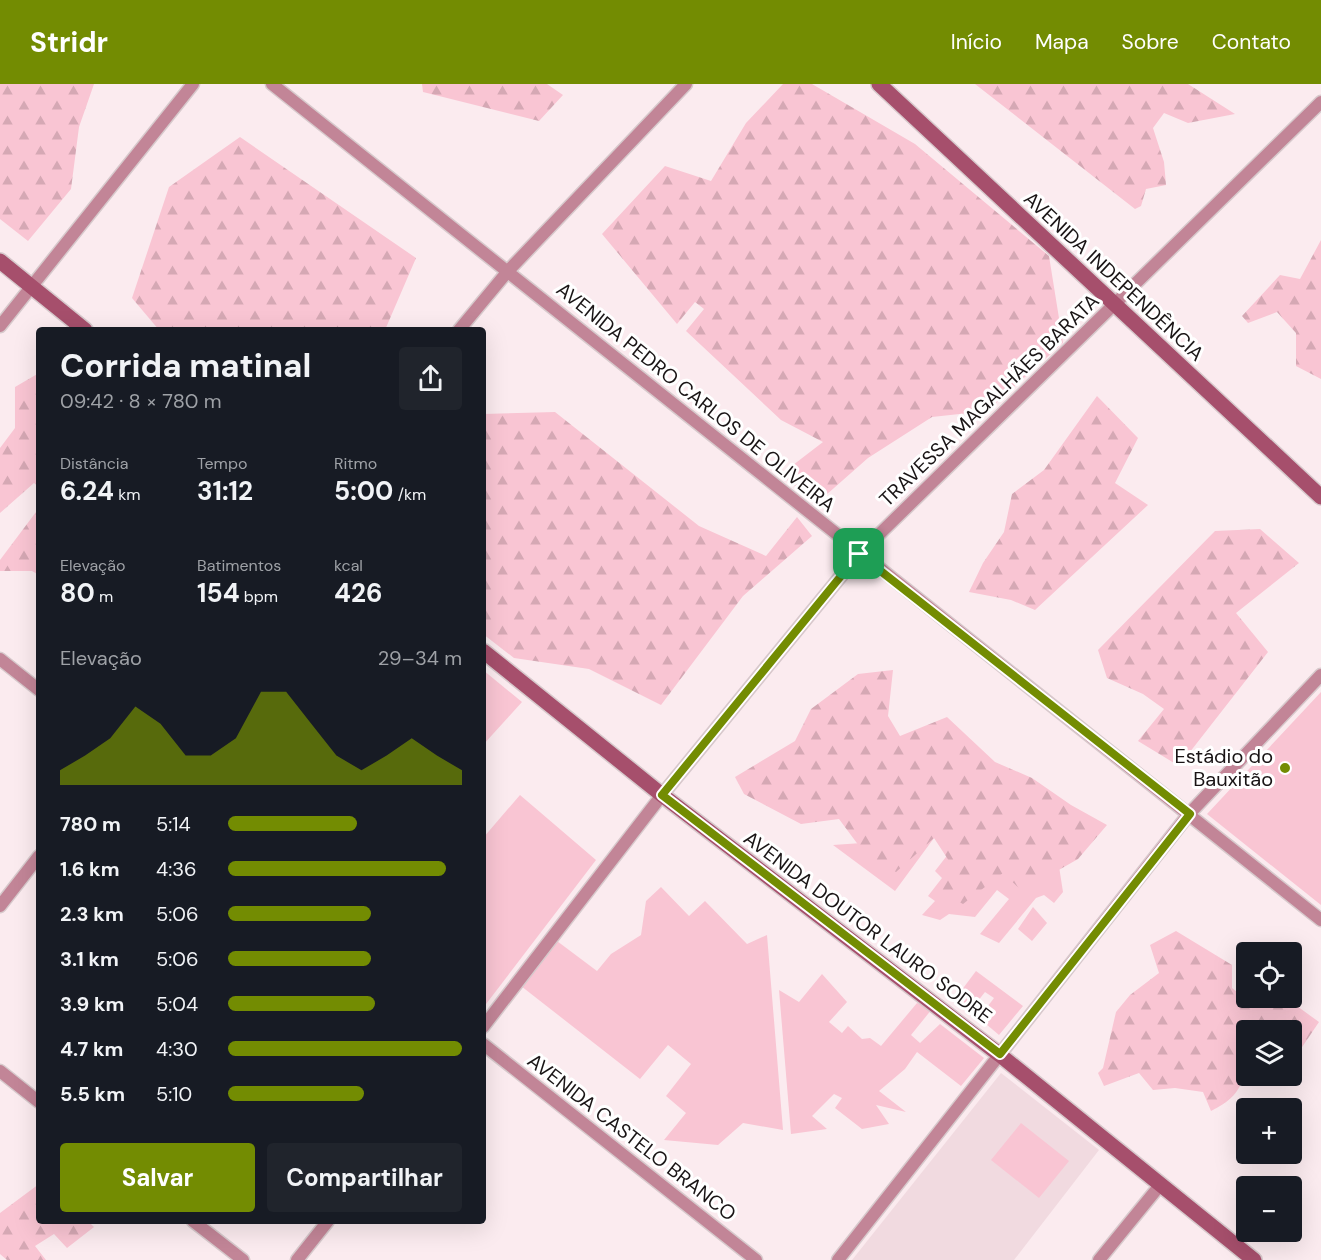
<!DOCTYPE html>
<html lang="pt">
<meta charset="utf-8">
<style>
:root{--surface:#171b24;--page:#20242c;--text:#f1f3f6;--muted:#9ea1a6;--accent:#738c02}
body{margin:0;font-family:"DM Sans",sans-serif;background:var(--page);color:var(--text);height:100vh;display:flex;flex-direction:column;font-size:22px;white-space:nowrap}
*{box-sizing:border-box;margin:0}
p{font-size:20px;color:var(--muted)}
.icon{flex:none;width:33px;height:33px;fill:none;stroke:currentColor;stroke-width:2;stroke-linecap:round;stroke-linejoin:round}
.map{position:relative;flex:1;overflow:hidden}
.details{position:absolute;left:36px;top:243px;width:450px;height:897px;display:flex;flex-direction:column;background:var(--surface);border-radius:6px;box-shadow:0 6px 24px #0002}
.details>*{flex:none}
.fabs{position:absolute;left:1236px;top:858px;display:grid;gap:12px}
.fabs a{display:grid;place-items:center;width:66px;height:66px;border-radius:6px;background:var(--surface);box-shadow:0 6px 24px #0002;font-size:30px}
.pin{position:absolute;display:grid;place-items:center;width:51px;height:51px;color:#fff;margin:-26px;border-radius:12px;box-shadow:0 3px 9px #0006}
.round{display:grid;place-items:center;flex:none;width:63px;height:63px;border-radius:6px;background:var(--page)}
.headline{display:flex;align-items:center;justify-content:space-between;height:102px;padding:0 24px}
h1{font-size:33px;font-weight:700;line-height:45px}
.metrics{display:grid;grid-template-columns:repeat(3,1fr);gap:9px;height:102px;padding:6px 24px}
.metrics div{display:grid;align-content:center}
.metrics b{font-size:26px;font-weight:700}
.metrics small{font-size:16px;font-weight:400}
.metrics p{font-size:16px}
.chart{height:168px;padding:12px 24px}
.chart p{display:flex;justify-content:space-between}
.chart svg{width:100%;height:108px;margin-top:6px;fill:var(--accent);opacity:.7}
.button{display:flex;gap:12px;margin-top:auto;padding:12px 24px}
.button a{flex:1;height:69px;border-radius:6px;background:var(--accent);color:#fff;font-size:24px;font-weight:700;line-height:69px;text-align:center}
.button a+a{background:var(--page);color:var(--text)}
ul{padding:0 24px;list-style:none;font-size:20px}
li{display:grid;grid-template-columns:96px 72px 1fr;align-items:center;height:45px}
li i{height:15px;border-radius:8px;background:var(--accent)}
header{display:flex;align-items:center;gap:36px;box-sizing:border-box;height:84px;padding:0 30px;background:var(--accent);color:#fff}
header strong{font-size:28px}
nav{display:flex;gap:33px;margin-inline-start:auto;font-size:21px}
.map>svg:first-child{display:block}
.built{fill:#f1dae0}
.green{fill:#f9c5d3}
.forest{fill:url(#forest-firs)}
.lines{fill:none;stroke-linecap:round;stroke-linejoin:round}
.street-casing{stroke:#d7c9cc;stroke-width:15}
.secondary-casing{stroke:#d7c9cc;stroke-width:18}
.street{stroke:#c28597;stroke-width:12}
.secondary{stroke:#a64f6c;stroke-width:15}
.route-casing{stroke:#fff;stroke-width:12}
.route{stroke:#738c02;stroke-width:8}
.poi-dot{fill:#738c02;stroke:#fff;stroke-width:2}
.labels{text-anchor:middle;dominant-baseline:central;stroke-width:6;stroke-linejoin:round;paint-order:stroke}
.street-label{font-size:20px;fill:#191415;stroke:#fff}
.poi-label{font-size:20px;fill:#191415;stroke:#fff;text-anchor:end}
</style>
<header>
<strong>Stridr</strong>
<nav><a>Início</a><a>Mapa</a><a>Sobre</a><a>Contato</a></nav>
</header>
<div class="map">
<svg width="1321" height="1176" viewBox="0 0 1321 1176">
<defs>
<pattern id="forest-firs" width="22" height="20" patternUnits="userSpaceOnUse" patternTransform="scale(1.5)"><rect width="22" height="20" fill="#f9c5d3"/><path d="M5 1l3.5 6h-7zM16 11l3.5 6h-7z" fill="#d5a8b4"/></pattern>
</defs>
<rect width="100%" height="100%" fill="#fbebef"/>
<path class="built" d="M 1001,989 L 1099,1066 L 1014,1176 L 852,1176 Z"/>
<path class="green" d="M 483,586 L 522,618 L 483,661 Z
M 1321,608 L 1321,821 L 1207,730 Z
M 520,711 L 596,776 L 483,924 L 483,754 Z
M 1053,744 L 1063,808 L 1054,819 L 1044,811 L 1036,814 L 999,859 L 980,850 L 1009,815 L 997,806 L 975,833 L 949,830 L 940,836 L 922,831 L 935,817 L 928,812 L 942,794 L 935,787 L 963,751 Z
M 934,754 L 895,807 L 833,761 Z
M 661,803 L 689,832 L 705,817 L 747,860 L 767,851 L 783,1046 L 743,1039 L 718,1061 L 664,1056 L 686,1029 L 666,1012 L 691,980 L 668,961 L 640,995 L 521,902 L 557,857 L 597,887 L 611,870 L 641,851 L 646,817 Z
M 1033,823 L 1047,839 L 1032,857 L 1018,845 Z
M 976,887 L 1023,922 L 999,951 L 979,934 L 994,914 L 985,908 L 970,927 L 955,915 Z
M 822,890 L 847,918 L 829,938 L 842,949 L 848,942 L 862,955 L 870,954 L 881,962 L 917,919 L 932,925 L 911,951 L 920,959 L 940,940 L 984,974 L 961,1002 L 917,968 L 905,985 L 879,1007 L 906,1028 L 876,1021 L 889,1040 L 862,1045 L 835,1024 L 842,1014 L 834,1010 L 812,1032 L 827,1045 L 791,1050 L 779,906 L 799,918 Z
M 1021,1039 L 1069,1077 L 1039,1114 L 991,1076 Z"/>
<path class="forest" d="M 0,0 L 94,0 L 79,43 L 71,105 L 28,157 L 0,135 Z
M 422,0 L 547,0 L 563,11 L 539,37 L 423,8 Z
M 783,0 L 812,0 L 915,60 L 1049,172 L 1063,259 L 987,327 L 932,333 L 868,374 L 817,419 L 780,391 L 823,358 L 781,336 L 686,247 L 704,225 L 695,218 L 677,240 L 602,150 L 665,82 L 711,97 L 746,39 Z
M 975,0 L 1188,0 L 1235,30 L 1188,39 L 1164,29 L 1153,44 L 1164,78 L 1166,101 L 1146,105 L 1141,122 L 1135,125 Z
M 240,53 L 416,174 L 385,246 L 159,246 L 132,214 L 169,103 Z
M 1321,156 L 1321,295 L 1296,282 L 1296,249 L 1277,228 L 1248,239 L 1242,232 L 1280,191 L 1300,195 Z
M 39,289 L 39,403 L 34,399 L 0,429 L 0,364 L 15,344 L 15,303 Z
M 1097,312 L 1138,354 L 1115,399 L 1148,421 L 1035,526 L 1011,516 L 969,508 L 983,479 L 1004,448 L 1012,410 L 1044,386 Z
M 555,328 L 699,442 L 766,472 L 797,433 L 812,452 L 743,512 L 661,621 L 589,585 L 514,574 L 483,550 L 483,330 Z
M 39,424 L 39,491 L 32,487 L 0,487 L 0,476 Z
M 1260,445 L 1299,479 L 1236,529 L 1268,568 L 1179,682 L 1138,657 L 1164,625 L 1143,610 L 1107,594 L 1098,566 L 1215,447 Z
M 893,586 L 888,632 L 900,652 L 947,633 L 995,678 L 1032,694 L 1071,721 L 1107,741 L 1078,775 L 1022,807 L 1003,789 L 963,820 L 939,807 L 953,783 L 934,754 L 896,788 L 865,770 L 839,735 L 801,740 L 744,710 L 735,693 L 795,657 L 811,625 L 858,590 Z
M 1176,847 L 1232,881 L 1232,904 L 1254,921 L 1290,917 L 1319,938 L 1292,978 L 1292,946 L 1246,946 C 1246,984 1250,1009 1211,1027 L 1203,1008 L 1175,1004 L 1153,1006 L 1139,989 L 1104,1002 L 1098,989 L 1103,984 L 1116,928 L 1130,911 L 1159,889 L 1150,861 Z
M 39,1100 L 39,1137 L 88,1137 L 94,1143 L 67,1164 L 54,1150 L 35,1162 L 46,1176 L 7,1176 L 0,1170 L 0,1129 Z"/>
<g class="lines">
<g class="street-casing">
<path id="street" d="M 272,0 L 1321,836
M 0,242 L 193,0
M 459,246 L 508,187 L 686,0
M 0,575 L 39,606
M 0,822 L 39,772
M 483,943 L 662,711 L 859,470 L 1321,18
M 483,960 L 756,1176
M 0,987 L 39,1018
M 193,1137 L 243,1176
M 297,1176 L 328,1137
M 838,1176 L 1189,730 L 1321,591
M 1099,1176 L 1161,1100"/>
</g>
<g class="secondary-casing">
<path id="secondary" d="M 879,0 L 1321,413
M 0,177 L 85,246
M 483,567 L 662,711 L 1000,971 L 1254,1176"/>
</g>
<use href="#street" class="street"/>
<use href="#secondary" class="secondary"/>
</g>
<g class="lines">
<g class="route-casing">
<path id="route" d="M 859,470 L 1190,730 L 1000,970 L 662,711 Z"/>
</g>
<use href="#route" class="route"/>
</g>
<circle class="poi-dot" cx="1285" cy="684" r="6"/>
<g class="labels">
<g class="street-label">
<text transform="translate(1114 192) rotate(43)">AVENIDA INDEPENDÊNCIA</text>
<text transform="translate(696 313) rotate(39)">AVENIDA PEDRO CARLOS DE OLIVEIRA</text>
<text transform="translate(989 316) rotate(-44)">TRAVESSA MAGALHÃES BARATA</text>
<text transform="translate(868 843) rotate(37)">AVENIDA DOUTOR LAURO SODRE</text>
<text transform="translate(632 1053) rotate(38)">AVENIDA CASTELO BRANCO</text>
</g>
<g class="poi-label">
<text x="1273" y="672">Estádio do<tspan x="1273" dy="23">Bauxitão</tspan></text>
</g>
</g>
</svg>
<div class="fabs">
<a><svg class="icon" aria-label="locate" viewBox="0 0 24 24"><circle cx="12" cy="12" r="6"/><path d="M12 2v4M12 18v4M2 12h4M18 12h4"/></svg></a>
<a><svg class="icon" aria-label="layers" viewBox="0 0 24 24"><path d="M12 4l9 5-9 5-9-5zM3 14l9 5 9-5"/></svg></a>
<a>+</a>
<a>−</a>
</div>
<div class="pin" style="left:859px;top:470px;background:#1e9e55"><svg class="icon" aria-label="arrive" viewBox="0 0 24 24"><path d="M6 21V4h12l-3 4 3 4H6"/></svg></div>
<section class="details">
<div class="headline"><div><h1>Corrida matinal</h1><p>09:42 · 8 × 780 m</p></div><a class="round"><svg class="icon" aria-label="share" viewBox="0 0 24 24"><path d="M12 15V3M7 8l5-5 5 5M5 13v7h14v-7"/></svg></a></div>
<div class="metrics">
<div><p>Distância</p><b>6.24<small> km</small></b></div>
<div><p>Tempo</p><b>31:12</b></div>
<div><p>Ritmo</p><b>5:00<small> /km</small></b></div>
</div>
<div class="metrics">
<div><p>Elevação</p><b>80<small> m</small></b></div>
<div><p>Batimentos</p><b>154<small> bpm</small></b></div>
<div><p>kcal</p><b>426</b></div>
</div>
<div class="chart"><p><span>Elevação</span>29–34 m</p>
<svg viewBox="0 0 160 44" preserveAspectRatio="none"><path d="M0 44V38L10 32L20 25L30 12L40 19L50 32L60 32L70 25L80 6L90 6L100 19L110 32L120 38L130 32L140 25L150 32L160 38V44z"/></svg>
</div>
<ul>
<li><b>780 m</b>5:14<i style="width:55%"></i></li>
<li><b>1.6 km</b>4:36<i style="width:93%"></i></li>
<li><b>2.3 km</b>5:06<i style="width:61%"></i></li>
<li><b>3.1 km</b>5:06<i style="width:61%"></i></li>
<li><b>3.9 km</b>5:04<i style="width:63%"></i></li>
<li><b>4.7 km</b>4:30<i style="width:100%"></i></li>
<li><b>5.5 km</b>5:10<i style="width:58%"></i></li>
</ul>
<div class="button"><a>Salvar</a><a>Compartilhar</a></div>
</section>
</div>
